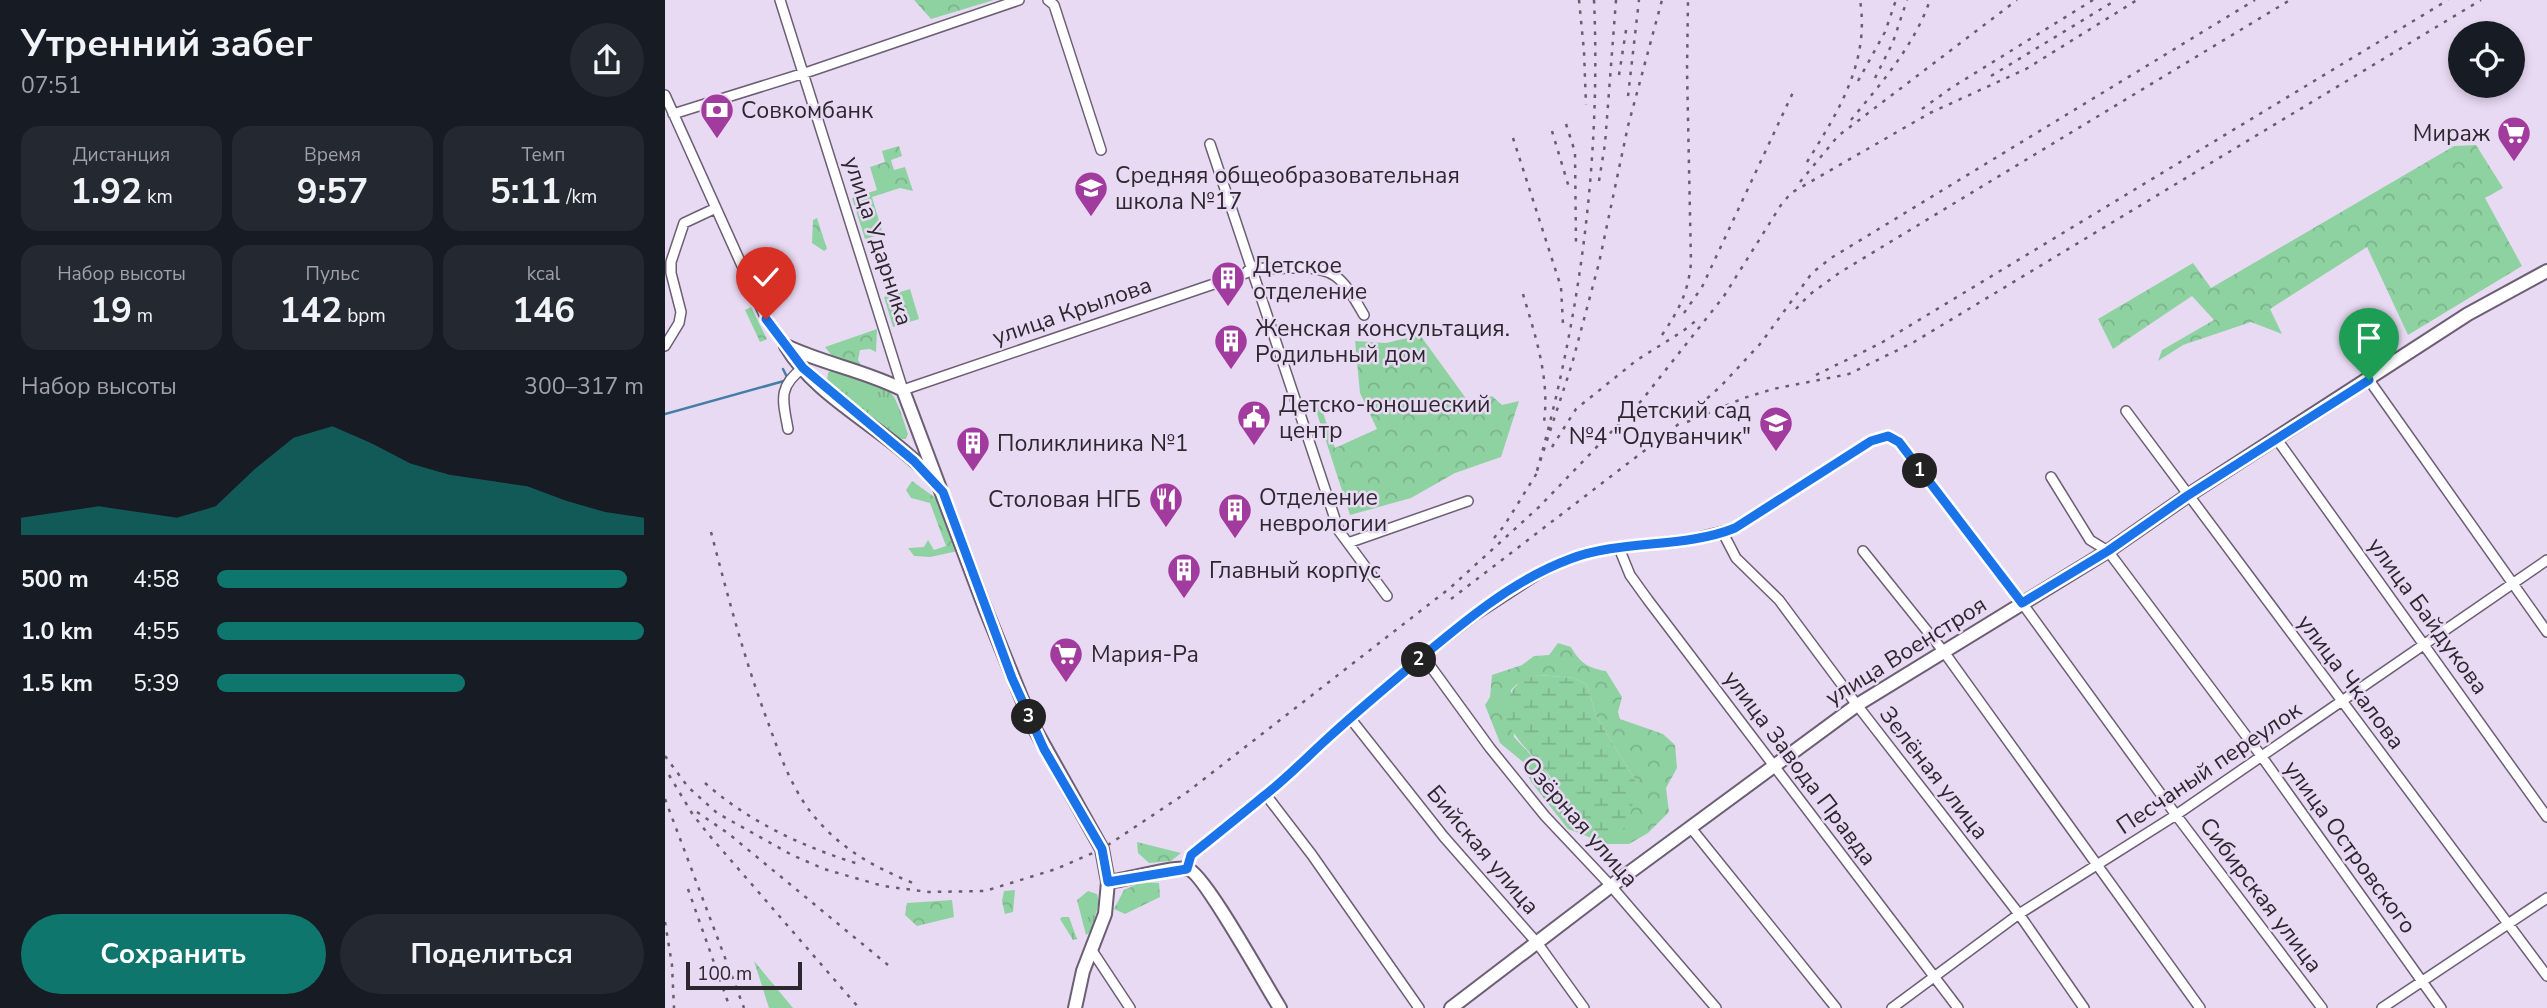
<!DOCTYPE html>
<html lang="ru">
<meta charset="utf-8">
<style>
:root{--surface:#171b24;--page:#242831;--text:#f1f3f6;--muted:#9ea1a6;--accent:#0f766e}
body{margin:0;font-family:"Nunito Sans",sans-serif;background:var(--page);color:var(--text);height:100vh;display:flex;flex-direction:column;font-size:26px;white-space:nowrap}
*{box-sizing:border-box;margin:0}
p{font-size:23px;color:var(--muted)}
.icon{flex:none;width:38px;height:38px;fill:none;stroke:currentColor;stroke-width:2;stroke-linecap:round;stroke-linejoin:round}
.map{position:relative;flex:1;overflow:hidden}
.details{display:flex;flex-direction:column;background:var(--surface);width:665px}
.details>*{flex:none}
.tools{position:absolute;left:1783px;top:21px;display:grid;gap:14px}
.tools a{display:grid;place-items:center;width:77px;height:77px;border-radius:50%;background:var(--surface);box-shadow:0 4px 10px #0003;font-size:35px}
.scale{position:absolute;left:21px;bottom:18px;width:116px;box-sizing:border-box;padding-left:7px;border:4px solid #2d2730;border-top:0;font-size:19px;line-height:24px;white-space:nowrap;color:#2d2730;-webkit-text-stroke:5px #e9daf3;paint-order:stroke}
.pin{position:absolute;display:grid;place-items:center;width:60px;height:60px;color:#fff;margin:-72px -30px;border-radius:50% 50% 50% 0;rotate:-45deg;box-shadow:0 0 7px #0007}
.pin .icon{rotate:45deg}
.km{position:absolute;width:35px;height:35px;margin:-18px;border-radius:50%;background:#222;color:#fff;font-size:19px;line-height:35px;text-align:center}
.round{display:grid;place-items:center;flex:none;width:74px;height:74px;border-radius:37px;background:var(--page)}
.summary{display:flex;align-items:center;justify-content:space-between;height:119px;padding:0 21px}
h1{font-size:38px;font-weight:700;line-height:52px}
.figures{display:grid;grid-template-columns:repeat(3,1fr);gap:10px;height:119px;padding:7px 21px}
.figures div{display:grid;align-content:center;border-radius:18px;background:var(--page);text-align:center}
.figures b{font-size:35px;font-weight:700}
.figures small{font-size:19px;font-weight:400}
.figures p{font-size:19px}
.chart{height:196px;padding:14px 21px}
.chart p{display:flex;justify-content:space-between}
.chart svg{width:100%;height:126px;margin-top:7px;fill:var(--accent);opacity:.7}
.button{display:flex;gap:14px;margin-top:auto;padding:14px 21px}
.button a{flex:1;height:80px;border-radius:42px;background:var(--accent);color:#fff;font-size:28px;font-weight:700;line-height:80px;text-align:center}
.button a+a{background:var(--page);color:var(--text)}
ul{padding:0 21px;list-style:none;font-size:23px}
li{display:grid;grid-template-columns:112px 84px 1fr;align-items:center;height:52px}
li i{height:18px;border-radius:9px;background:var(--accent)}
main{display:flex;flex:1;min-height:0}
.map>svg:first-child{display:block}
.grass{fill:url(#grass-tufts)}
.forest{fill:url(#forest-crowns);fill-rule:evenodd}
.wetland{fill:url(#wetland-marsh)}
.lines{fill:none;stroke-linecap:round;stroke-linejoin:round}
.stream{stroke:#437ea6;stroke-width:2.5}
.street-casing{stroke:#6c5f74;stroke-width:12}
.secondary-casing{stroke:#6c5f74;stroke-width:16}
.street{stroke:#fff;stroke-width:9}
.secondary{stroke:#fff;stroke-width:12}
.rail{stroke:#675e6c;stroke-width:2.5;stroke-dasharray:3.5 7;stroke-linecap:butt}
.route-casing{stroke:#fff;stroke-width:14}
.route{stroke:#1a73e8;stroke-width:9}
.labels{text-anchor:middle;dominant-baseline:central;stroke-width:5;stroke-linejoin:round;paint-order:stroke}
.poi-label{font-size:23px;fill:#2d2730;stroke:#e9daf3;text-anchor:start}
.street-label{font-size:23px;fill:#2d2730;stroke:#e9daf3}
</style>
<main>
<section class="details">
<div class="summary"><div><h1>Утренний забег</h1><p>07:51</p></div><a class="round"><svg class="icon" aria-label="share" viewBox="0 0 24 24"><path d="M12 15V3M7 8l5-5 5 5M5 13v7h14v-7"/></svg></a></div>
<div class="figures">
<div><p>Дистанция</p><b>1.92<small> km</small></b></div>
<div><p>Время</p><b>9:57</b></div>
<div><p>Темп</p><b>5:11<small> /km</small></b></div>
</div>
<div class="figures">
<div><p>Набор высоты</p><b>19<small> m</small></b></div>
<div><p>Пульс</p><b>142<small> bpm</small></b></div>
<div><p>kcal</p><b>146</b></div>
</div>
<div class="chart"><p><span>Набор высоты</span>300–317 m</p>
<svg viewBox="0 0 160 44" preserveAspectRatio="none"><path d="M0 44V38L10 36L20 34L30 36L40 38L50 34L60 21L70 10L80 6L90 12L100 19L110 23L120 25L130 27L140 32L150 36L160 38V44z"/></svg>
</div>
<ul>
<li><b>500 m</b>4:58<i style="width:96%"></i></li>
<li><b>1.0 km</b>4:55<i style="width:100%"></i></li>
<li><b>1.5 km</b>5:39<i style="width:58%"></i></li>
</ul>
<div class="button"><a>Сохранить</a><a>Поделиться</a></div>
</section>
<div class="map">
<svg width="1882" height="1008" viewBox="0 0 1882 1008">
<defs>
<pattern id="grass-tufts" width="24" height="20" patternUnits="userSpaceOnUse" patternTransform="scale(1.75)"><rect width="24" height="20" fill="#8fd2a2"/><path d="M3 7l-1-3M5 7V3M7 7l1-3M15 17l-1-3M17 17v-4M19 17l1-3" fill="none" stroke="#7cb48c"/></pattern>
<pattern id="forest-crowns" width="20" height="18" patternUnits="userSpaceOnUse" patternTransform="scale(1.75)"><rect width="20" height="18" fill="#8fd2a2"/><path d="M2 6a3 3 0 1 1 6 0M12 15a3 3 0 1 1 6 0" fill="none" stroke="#7cb48c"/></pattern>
<pattern id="wetland-marsh" width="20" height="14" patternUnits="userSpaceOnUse" patternTransform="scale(1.75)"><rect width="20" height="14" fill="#8fd2a2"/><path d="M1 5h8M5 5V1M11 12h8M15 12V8" fill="none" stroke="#7cb48c"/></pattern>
</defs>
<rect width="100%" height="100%" fill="#e9daf3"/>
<path class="grass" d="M 167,369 C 187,375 217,378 229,397 C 235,408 239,422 243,434 L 241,439 L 235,439 L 162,381 L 163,373 Z
M 423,891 L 432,894 L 434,902 L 426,932 L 421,935 L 412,900 Z
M 397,917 L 404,917 L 412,939 L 408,940 L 395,919 Z"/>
<path class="forest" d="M 249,0 L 329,0 L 266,19 Z
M 1811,145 L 1838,188 L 1820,198 L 1857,266 L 1743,335 L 1702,247 L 1605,309 L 1617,334 L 1586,322 L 1518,345 L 1493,361 L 1497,350 L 1549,320 L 1527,296 L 1448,349 L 1433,319 L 1528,263 L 1546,288 L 1789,146 Z
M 234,146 L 237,156 L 226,160 L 229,170 L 240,167 L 248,191 L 235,188 L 207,197 L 218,234 L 200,239 L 187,198 L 212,190 L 205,167 L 220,162 L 217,151 Z
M 152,218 L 162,249 L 159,251 L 147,243 L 148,220 Z
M 245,289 L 254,319 L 228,327 L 219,297 Z
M 86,307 L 102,339 L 95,342 L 80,310 Z
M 212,329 L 211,352 L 205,349 L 195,350 L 193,360 L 196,365 L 168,357 L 160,347 Z
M 755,335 L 805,404 L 827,396 L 837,405 L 854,401 L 836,457 L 790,473 L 746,498 L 685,515 L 647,398 L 653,398 L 670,448 L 712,429 L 695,393 L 690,341 L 721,343 Z
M 247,481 L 275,501 L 293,551 L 265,557 L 249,556 L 243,548 L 259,547 L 263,540 L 269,550 L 281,546 L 265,503 L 246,498 L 241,490 Z
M 893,643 L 906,647 C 915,663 923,668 941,671 L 957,697 L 953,712 L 955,719 L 998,734 L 1010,745 L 1012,768 L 1001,788 L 1004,812 L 983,833 L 964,844 L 942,844 L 903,829 L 866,782 L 858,762 L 835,743 L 820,705 L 825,697 L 827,675 L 857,665 L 869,656 L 884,655 ZM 873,675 L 909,678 L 922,685 L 931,716 L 972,783 L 899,801 L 880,770 L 849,737 L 846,690 L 851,685 Z
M 472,842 L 516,853 L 506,861 L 484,863 L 473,853 Z
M 477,882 L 494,883 L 495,897 L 460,914 L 449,909 L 459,890 Z
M 350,890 L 348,912 L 340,914 L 337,901 L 339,891 Z
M 287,900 L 289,917 L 252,926 L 240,915 L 242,903 Z
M 89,961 L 128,1008 L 104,1008 Z"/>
<path class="wetland" d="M 873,675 L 909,678 L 922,685 L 931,716 L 972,783 L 966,812 L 960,827 L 950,835 C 939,833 928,832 919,825 C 901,811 895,786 880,770 C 865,753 850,738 839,718 C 845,693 846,682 873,675 Z"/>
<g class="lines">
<path class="stream" d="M 0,414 L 119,381 L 122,377 L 118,369"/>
<g class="street-casing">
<path id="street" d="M 115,0 L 238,390 L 581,273 L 587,266 C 600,270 612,269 626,268 C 671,265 678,279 699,315
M 383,0 L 389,5 L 436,150
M 0,95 L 101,319 L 121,346
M 8,114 L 146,71 L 354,0
M 545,144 L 674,531 L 722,596
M 0,346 L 14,323 L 16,312 L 6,273 L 6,262 L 19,223 L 51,208
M 1704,380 L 1882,632
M 1461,411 L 1882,976
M 123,429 C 118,401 112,387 138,368
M 1611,438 L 1882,817
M 1386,477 L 1425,540 L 1443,551 L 1597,757 L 1776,1008
M 1058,533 L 1071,558 L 1114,600 L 1192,705 L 1354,914 L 1419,1008
M 683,543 L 803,501
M 954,548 L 965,575 L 983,600 L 1293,1008
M 1198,551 L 1279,652 L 1535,1008
M 758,656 L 825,748 L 880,816 L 946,886 L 1051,1008
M 685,718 L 779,837 L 873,944 L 919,1008
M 601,795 L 647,855 L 754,1008
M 1026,828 L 1171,1008
M 522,869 L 526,855 L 601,795 L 685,718 L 758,656 L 809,616 L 872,575 L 903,559 L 935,550 L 1026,539 L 1071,528 L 1206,441 L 1223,436 L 1234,442 L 1357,603 L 1511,815 L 1657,1008
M 426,949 L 465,1008
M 1227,1008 L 1354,914 L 1511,815 L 1882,560
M 1717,1008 L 1882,898"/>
</g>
<g class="secondary-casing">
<path id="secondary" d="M 121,346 C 159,364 201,371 238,390 L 320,608 L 367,724 L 437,849 L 443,882 L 440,914 L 418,971 L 410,1008
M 121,346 C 153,401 229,432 270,482
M 443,882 C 460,880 510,866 523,869 C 539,873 602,988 615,1008
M 786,1008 L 946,886 L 1192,705 L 1443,551 L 1522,496 L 1803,314 L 1882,271"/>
</g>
<use href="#street" class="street"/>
<use href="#secondary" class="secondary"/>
<path class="rail" d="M 914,0 L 919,51 L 921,105
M 929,0 C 936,159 915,321 871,474 L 907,364 L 934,263 L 963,126 L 997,0
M 954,75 L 962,24
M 1326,76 L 1451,0
M 1210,78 L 1228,42 L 1242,0
M 1193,81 L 1220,32 L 1231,0
M 963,96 L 974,0
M 1257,109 L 1286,88 L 1428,0
M 1186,120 C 1217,82 1249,46 1265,0
M 901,124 L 910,152 L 911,244
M 887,131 L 905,191
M 848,138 L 896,287 L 898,324
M 1142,162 C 1173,112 1205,62 1195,0
M 934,181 L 940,144 L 951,0
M 1135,182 L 1173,136 L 1352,0
M 858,294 C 870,335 885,378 879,422
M 1131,309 L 1144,295 L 1174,273 L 1625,0
M 1019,313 L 1037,287 L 1130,88
M 997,335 C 1014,310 1023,293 1026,263 L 1022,70 L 1023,0
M 1151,375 L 1216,343 L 1783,0
M 1022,422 L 1079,398 L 1108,389 L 1184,374 L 1249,342 L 1816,0
M 887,447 L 911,409 L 972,360 L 1018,331 L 1033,319
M 46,532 C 63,597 80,662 104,725 C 114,753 125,783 142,807 C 169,845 206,866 248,883
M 829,538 L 839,526 L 875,468
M 786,599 L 1009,428 L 1056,386 L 1096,343 L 1147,273 L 1166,258 L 1590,0
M 0,756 L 23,787 L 52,813 L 127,855 L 159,869 L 218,886 L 264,892 L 320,891 L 391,869 L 437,849 L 521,793 L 785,588 L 874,507 L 977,400 L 1059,296 L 1116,205 L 1126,193 L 1265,113 L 1361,69 L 1472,0
M 4,775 L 28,815 L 44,835 L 194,1008
M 40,783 C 84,822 140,848 197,865
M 0,799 L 79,1008
M 32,812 L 64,834 L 223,965
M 23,889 L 65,1008
M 0,922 L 7,965 L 9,1008"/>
</g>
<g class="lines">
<g class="route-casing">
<path id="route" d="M 101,319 L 138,368 L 249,461 L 278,492 L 347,678 L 379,749 L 437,849 L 443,882 L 522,869 L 526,855 C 551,835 576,815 600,795 C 622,778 642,757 663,738 C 688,715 713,694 739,672 C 789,630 843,582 905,559 C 957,539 1018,549 1070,528 L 1206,441 L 1223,436 L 1234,442 L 1357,603 L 1443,551 L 1522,496 L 1704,380"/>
</g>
<use href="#route" class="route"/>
</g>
<defs>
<g id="bank-pin" transform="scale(1.75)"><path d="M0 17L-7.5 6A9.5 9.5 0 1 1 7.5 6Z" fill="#a23b9e" stroke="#e9daf3"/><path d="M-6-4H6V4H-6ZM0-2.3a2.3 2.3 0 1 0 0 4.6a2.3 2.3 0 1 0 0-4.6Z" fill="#fff"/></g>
<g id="supermarket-pin" transform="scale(1.75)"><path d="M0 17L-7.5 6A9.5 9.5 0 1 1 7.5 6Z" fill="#a23b9e" stroke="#e9daf3"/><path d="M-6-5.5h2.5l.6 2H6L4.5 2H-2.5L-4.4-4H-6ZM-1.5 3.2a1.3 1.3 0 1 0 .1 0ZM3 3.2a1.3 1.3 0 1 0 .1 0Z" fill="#fff"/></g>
<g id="school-pin" transform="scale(1.75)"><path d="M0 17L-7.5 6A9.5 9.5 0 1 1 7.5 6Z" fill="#a23b9e" stroke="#e9daf3"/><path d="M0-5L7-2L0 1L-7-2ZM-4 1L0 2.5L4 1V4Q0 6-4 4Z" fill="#fff"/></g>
<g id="building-pin" transform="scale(1.75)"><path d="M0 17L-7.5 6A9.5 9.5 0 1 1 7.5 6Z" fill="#a23b9e" stroke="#e9daf3"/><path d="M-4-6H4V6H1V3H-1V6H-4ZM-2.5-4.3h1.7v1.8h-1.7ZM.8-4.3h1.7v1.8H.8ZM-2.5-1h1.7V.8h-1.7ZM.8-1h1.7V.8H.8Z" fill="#fff"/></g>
<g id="civic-pin" transform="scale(1.75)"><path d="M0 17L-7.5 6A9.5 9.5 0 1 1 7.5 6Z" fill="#a23b9e" stroke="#e9daf3"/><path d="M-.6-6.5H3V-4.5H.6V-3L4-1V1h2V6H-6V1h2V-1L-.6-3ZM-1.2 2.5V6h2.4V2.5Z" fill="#fff"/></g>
<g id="restaurant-pin" transform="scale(1.75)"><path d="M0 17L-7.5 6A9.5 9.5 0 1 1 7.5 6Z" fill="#a23b9e" stroke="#e9daf3"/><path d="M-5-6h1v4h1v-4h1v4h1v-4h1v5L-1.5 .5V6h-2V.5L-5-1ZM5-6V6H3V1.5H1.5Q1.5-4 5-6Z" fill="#fff"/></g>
</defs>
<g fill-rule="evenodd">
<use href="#bank-pin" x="52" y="110"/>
<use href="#supermarket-pin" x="1849" y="133"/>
<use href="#school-pin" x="426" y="188"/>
<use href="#building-pin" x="563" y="278"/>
<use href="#building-pin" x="566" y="341"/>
<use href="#civic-pin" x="589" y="417"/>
<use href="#school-pin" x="1111" y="423"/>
<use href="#building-pin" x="308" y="443"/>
<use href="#restaurant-pin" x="501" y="499"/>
<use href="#building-pin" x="570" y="510"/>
<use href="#building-pin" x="519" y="570"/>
<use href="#supermarket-pin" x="401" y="654"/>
</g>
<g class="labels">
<g class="poi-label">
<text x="76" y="110">Совкомбанк</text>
<text x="1825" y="133" text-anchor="end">Мираж</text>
<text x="450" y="175">Средняя общеобразовательная<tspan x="450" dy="26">школа №17</tspan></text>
<text x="588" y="265">Детское<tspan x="588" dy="26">отделение</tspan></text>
<text x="590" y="328">Женская консультация.<tspan x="590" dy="26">Родильный дом</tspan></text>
<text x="614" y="404">Детско-юношеский<tspan x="614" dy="26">центр</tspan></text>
<text x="1086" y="410" text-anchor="end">Детский сад<tspan x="1086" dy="26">№4 "Одуванчик"</tspan></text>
<text x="332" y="443">Поликлиника №1</text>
<text x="594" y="497">Отделение<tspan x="594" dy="26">неврологии</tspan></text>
<text x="476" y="499" text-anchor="end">Столовая НГБ</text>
<text x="544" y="570">Главный корпус</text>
<text x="426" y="654">Мария-Ра</text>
</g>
<g class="street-label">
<text transform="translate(213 241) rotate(72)">улица Ударника</text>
<text transform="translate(407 311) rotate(-19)">улица Крылова</text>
<text transform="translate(1763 616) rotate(54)">улица Байдукова</text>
<text transform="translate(1241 651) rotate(-32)">улица Военстроя</text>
<text transform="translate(1686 682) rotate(53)">улица Чкалова</text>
<text transform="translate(1135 768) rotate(53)">улица Завода Правда</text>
<text transform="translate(1544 768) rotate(-34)">Песчаный переулок</text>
<text transform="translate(1269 773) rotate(52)">Зелёная улица</text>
<text transform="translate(915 822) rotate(49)">Озёрная улица</text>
<text transform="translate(1685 847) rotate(54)">улица Островского</text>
<text transform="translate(818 850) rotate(50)">Бийская улица</text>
<text transform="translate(1596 895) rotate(53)">Сибирская улица</text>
</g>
</g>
</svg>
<div class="tools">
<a><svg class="icon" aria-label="locate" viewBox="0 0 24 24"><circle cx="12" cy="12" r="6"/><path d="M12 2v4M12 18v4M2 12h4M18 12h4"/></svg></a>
</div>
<div class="scale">100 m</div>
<div class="pin" style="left:1704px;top:380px;background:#1e9e55"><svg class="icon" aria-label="arrive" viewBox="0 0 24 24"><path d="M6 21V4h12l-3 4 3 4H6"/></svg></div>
<div class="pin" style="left:101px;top:319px;background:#d93025"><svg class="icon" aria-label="check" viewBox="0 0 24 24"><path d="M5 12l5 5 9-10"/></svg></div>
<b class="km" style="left:1255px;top:471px">1</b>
<b class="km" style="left:754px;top:660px">2</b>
<b class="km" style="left:364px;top:717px">3</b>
</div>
</main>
